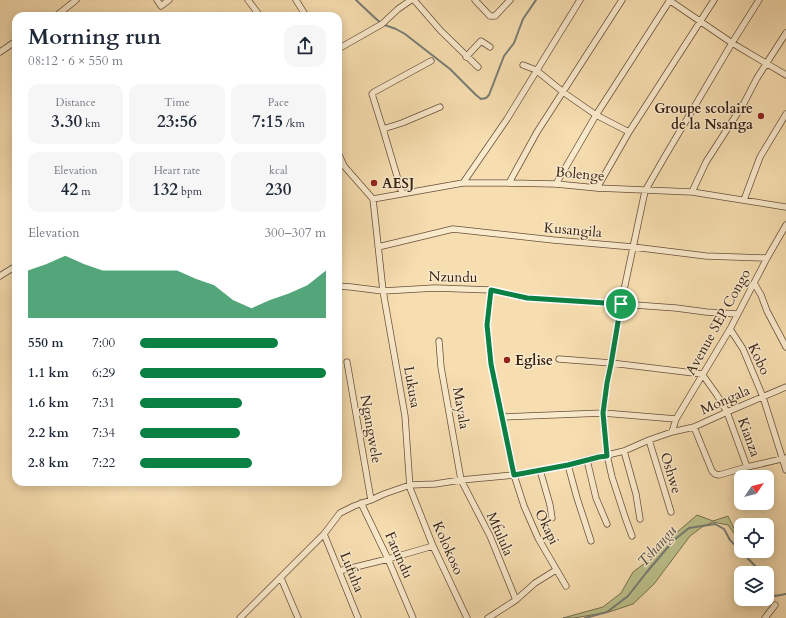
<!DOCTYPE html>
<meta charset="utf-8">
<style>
:root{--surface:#fff;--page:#f6f6f7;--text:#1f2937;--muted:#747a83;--accent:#0b8043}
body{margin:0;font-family:Cardo,serif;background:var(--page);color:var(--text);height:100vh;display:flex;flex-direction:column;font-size:15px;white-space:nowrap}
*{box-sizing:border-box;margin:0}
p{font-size:13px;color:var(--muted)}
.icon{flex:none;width:22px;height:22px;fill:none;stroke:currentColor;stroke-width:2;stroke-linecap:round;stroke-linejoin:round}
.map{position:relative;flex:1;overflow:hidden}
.details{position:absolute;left:12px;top:12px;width:330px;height:474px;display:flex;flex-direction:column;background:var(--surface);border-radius:12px;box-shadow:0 2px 10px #0003}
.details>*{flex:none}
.needle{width:26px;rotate:55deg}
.tools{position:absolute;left:734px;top:470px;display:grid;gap:8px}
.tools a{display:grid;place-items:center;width:40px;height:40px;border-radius:8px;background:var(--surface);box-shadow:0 2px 10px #0003;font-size:20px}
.pin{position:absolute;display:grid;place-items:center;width:34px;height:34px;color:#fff;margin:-17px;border:2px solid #fff;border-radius:50%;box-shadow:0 1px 4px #0007}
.round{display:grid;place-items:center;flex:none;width:42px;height:42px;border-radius:12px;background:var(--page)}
.head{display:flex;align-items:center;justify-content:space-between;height:68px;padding:0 16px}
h1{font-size:22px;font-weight:600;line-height:30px}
.metrics{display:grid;grid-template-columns:repeat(3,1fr);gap:6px;height:68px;padding:4px 16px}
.metrics div{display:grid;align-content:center;border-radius:10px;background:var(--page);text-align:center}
.metrics b{font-size:17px;font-weight:600}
.metrics small{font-size:11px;font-weight:400}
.metrics p{font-size:11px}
.chart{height:112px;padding:8px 16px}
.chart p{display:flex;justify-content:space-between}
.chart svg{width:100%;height:72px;margin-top:4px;fill:var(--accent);opacity:.7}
ul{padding:0 16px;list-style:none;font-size:13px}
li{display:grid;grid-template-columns:64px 48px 1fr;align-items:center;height:30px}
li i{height:10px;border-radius:5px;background:var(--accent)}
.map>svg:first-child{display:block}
.green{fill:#bcc18c;stroke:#787151}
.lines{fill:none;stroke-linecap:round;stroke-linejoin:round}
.stream{stroke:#767d76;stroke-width:2}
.street-casing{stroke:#66503c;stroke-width:7}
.street{stroke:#faeacc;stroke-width:5.5}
.route-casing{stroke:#fff;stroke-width:8}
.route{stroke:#0b8043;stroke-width:5}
.poi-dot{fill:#8f2418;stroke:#faeacc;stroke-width:1.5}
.labels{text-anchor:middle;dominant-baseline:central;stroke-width:3;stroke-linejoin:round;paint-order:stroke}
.poi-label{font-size:14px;font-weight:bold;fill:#352116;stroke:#faeacc;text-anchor:start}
.street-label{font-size:14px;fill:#352116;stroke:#faeacc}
.water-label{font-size:15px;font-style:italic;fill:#554f46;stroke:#faeacc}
</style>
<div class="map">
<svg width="786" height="618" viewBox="0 0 786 618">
<rect width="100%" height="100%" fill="#f7deb0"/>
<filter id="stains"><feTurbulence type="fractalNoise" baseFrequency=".005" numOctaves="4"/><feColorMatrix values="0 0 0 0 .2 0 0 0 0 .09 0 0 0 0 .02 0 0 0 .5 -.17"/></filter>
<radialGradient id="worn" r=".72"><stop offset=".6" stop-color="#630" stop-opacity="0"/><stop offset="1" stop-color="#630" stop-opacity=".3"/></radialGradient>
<path class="green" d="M 697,515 L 713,521 L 728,516 L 740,541 L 728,525 L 713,522 L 702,527 L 690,536 L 654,584 L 633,604 L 609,612 L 574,618 L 563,618 L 603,607 L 621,593 L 633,572 L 653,557 L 675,534 Z"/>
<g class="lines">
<path class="stream" d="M 356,0 L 374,17 L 382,24 L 396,29 L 405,34 L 450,69 L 476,95 L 481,99 L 486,98 L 489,95 L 504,56 L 514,43 L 523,19 L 536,0
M 767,593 L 775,596 L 786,594
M 585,618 L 607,612 L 628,596 L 646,573 L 674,540 L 689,528 L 715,524 L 724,529 L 730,540 L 762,573"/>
<g class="street-casing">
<path id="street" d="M 157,0 L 161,6 L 169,0
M 248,0 L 260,16
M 296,0 L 306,16
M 414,0 L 441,31 L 478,67
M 475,0 L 490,16 L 495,16 L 510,0
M 669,0 L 732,43 L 786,75
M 56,16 L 76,0
M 338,49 L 382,24 L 398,9 L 411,0
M 0,52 L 16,41
M 466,57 L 481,41 L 490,47
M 523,65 L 536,70 L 563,92 L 596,115 L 629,132
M 383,129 L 402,123 L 440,107
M 338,153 L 344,166 L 373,199 L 383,291 L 405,416 L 410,488 L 433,546 L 467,618
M 463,183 L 507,119 L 580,0
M 509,183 L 537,132 L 622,0
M 556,184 L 596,115 L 670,0
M 597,188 L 629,132 L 714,0
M 692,192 L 706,162 L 744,103 L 757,78 L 786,33
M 402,193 L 383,129 L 372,94 L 374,92 L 431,61
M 373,199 L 463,183 L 509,183 L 556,184 L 597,188 L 692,192 L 786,207
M 744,200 L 760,157 L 786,114
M 378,247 L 453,229 L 553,240 L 633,247 L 706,256 L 767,258
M 0,276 L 16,266
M 754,283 L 761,295 L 767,311 L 786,347
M 338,286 L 351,287 L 383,291 L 435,288 L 491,290 L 527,298 L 621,304 L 676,308 L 706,312 L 737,314
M 491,290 L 487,325 L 491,364 L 514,475 L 524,506 L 538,538 L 566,586
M 730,329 L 743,349 L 763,397 L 786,470
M 439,341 L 441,367 L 461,480 L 490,536 L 516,600
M 559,359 L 611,363 L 702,374 L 717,395 L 727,412 L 747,467
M 347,362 L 371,500
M 503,417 L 603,413 L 676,419
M 694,427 L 712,471 L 715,474 L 719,475 L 747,467 L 786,458
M 672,432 L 676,419 L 730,329 L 754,283 L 767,258 L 786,225
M 649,440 L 671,512
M 624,451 L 636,494 L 640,519
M 587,460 L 596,498 L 607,524
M 568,465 L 577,498 L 591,541
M 540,470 L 550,505 L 552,518
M 361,503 L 388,559 L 413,618
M 324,534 L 358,618
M 632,536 L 625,517 L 612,477 L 607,455 L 603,413 L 607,383 L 611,363 L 621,304 L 645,191 L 664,158 L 732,43 L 759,0
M 339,571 L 388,559 L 433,546
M 281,578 L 298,618
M 240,618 L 324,534 L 340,513 L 354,506 L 371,500 L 384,494 L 410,485 L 435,484 L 461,480 L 514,475 L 568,465 L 599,457 L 624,451 L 649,440 L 672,432 L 694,427 L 727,412 L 786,387
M 488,618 L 516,600 L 535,583 L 556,570
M 765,618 L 775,605"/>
</g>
<use href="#street" class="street"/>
</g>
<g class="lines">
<g class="route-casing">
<path id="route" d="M 491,290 L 527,298 L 621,304 L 611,364 L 607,383 L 603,413 L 607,456 L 599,457 L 568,465 L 514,475 L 491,364 L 487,325 Z"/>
</g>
<use href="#route" class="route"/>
</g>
<g class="poi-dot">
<circle cx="761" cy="116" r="4"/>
<circle cx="374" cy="183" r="4"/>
<circle cx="507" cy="360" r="4"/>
</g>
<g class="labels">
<g class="poi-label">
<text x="753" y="108" text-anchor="end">Groupe scolaire<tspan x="753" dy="16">de la Nsanga</tspan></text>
<text x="382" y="183">AESJ</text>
<text x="515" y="360">Eglise</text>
</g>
<g class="street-label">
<text transform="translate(580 174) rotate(5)">Bolenge</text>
<text transform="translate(573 230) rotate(5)">Kusangila</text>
<text transform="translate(453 277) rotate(1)">Nzundu</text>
<text transform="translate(718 322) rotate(-61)">Avenue SEP Congo</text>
<text transform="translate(759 359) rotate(65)">Kobo</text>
<text transform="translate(412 387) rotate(80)">Lukusa</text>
<text transform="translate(725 400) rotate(-24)">Mongala</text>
<text transform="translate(461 408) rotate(80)">Mayala</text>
<text transform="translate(371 429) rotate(80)">Ngangwele</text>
<text transform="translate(749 437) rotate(70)">Kianza</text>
<text transform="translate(671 473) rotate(73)">Oshwe</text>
<text transform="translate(547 527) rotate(64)">Okapi</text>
<text transform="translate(500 534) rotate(66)">Mfulula</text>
<text transform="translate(448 548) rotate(66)">Kolokoso</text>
<text transform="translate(399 555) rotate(66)">Fatundu</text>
<text transform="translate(352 572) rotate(68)">Lufuha</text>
</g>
<g class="water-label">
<text transform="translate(657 546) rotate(-48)">Tshangu</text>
</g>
</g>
<rect width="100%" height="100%" filter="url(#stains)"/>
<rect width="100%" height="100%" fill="url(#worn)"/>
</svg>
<div class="tools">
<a><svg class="needle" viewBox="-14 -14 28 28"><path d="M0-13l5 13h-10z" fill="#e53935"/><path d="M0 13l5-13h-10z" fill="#747a83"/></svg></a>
<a><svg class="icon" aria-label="locate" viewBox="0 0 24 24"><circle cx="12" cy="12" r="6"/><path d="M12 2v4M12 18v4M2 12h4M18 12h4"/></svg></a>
<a><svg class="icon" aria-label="layers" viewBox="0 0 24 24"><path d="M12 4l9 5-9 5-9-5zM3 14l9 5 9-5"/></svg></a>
</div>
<div class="pin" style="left:621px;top:304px;background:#1e9e55"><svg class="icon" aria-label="arrive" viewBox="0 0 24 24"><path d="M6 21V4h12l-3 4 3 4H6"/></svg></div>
<section class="details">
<div class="head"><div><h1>Morning run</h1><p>08:12 · 6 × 550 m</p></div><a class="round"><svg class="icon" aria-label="share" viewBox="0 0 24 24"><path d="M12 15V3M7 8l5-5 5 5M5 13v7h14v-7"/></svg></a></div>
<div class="metrics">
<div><p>Distance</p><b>3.30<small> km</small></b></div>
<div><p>Time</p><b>23:56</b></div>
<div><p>Pace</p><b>7:15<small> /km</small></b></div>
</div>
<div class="metrics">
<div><p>Elevation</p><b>42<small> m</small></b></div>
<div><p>Heart rate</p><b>132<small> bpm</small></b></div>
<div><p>kcal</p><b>230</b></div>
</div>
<div class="chart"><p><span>Elevation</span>300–307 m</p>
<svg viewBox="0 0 160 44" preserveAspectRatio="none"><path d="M0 44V15L10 11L20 6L30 11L40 15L50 15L60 15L70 15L80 15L90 20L100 24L110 33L120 38L130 33L140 29L150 24L160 15V44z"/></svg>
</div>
<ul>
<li><b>550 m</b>7:00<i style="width:74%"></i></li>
<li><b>1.1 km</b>6:29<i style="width:100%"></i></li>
<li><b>1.6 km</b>7:31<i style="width:55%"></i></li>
<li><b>2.2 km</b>7:34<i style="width:54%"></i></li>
<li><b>2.8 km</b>7:22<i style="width:60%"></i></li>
</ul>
</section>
</div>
